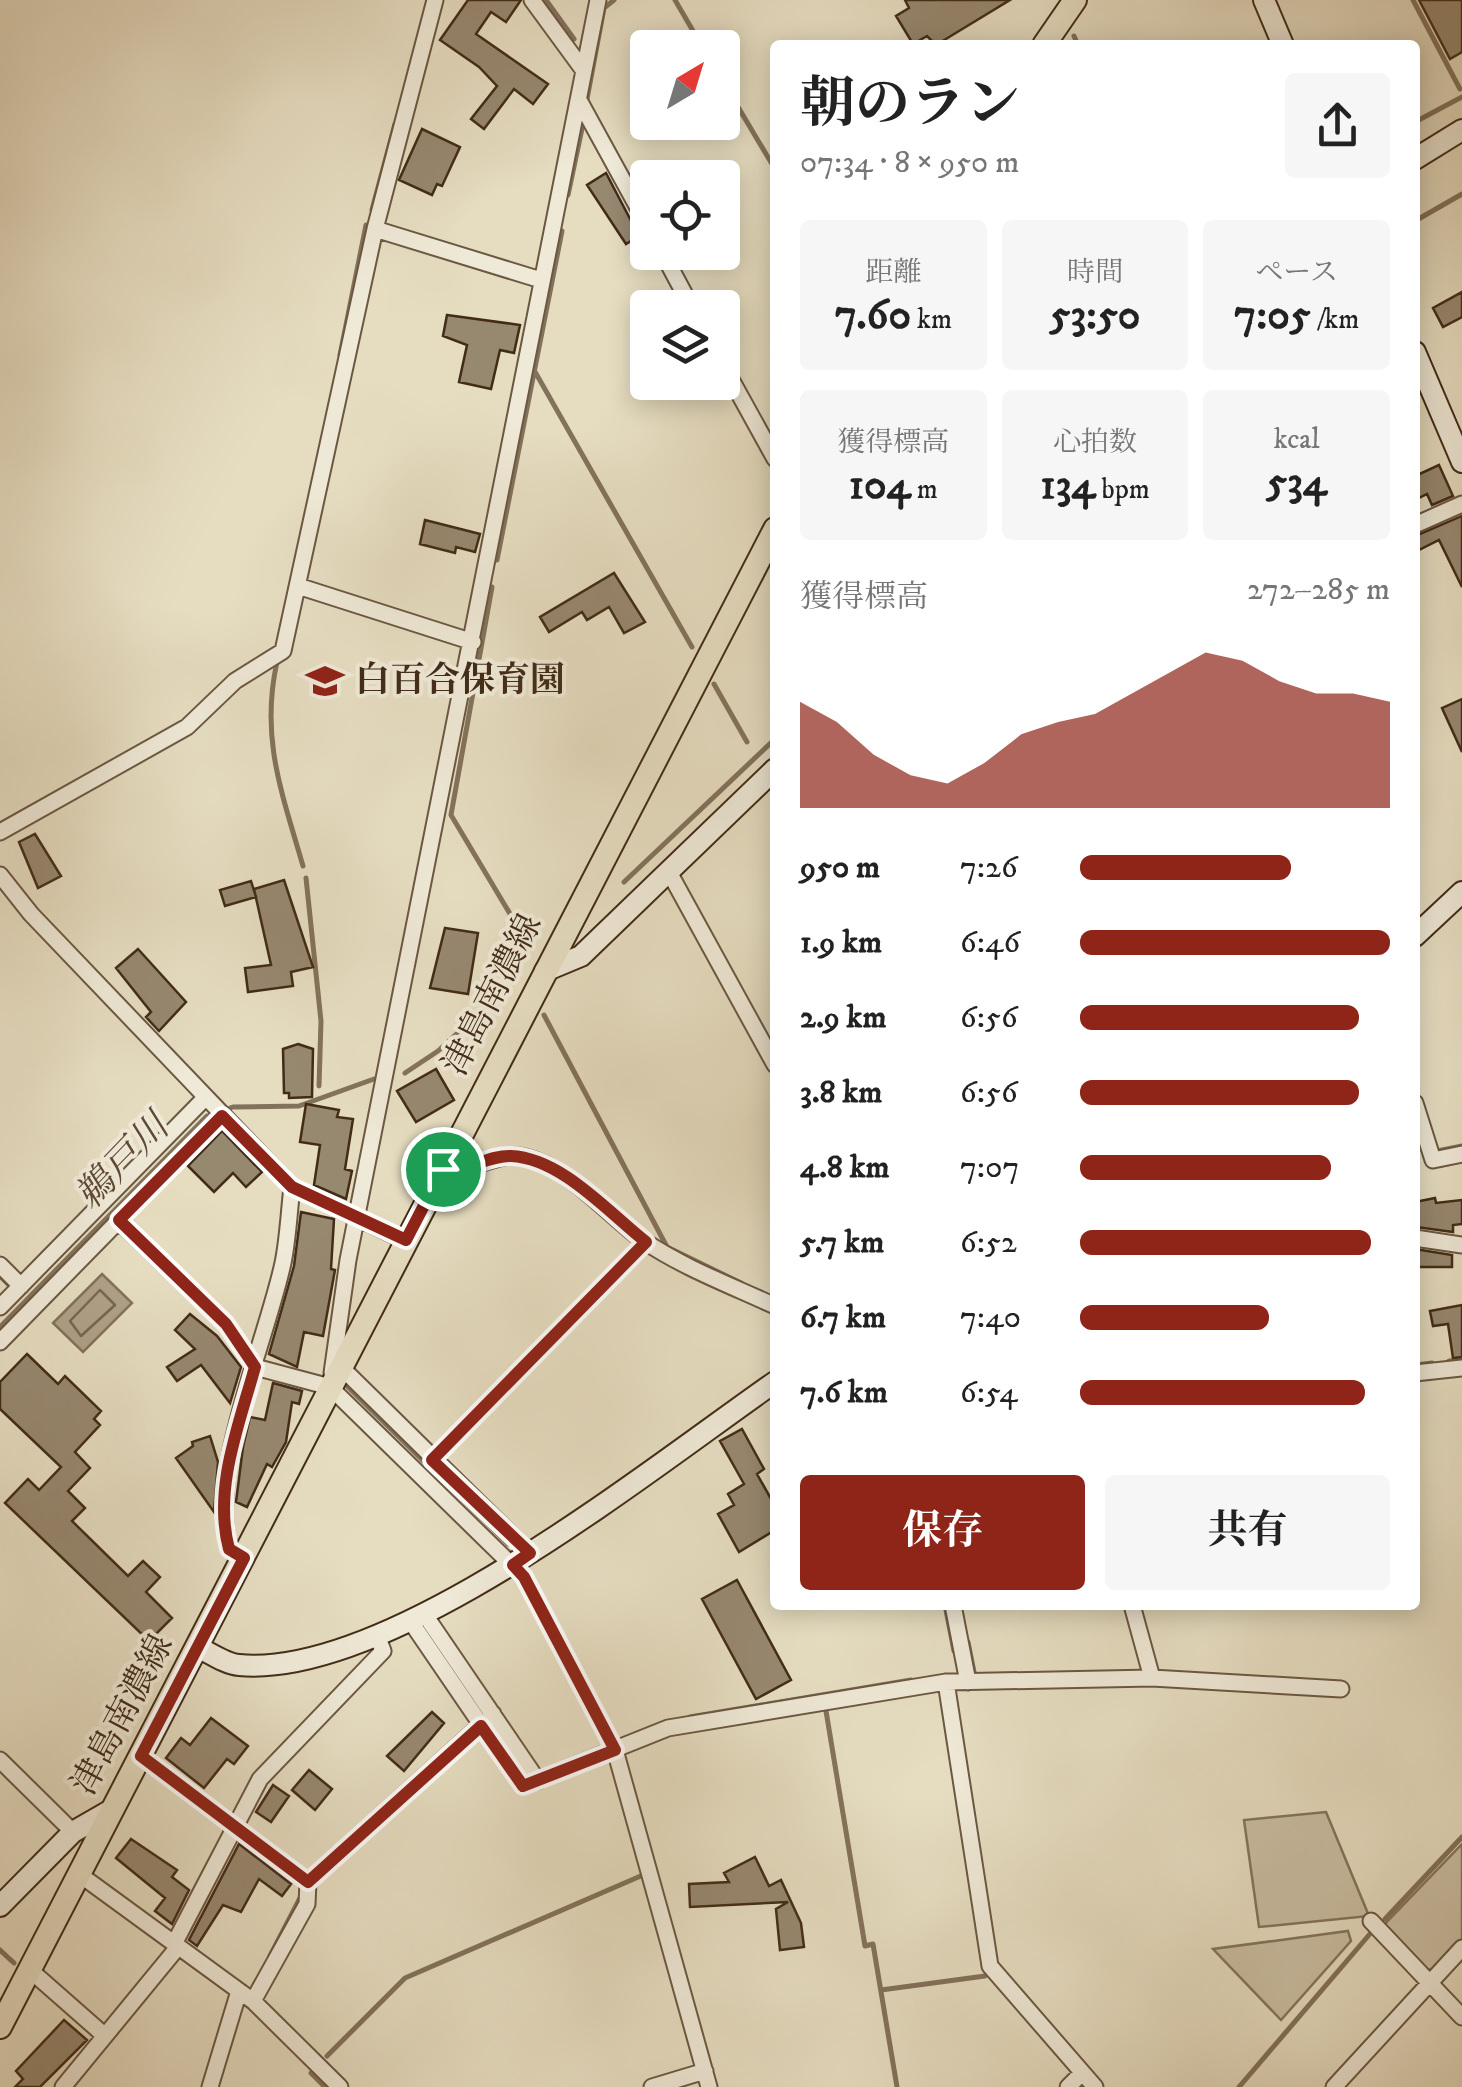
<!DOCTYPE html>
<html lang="ja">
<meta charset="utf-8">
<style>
:root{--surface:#fff;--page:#f6f6f6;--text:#222;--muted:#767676;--accent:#8f2418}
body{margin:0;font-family:"IM FELL DW Pica","Noto Serif JP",serif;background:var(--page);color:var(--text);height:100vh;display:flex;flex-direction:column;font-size:38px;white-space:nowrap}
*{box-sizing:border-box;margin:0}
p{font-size:32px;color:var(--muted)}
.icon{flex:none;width:55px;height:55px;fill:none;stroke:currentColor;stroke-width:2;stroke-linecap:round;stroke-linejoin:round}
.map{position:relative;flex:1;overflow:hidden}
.side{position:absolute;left:770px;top:40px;width:650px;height:1570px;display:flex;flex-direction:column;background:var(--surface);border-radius:10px;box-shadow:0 5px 25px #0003}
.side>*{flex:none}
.needle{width:65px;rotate:38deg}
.buttons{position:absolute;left:630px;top:30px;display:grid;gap:20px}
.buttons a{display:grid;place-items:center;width:110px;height:110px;border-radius:10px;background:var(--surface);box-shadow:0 5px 25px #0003;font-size:50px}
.pin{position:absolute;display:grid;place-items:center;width:85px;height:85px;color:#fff;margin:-42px;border:5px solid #fff;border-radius:50%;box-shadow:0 2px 10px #0007}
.round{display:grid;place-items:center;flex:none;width:105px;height:105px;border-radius:10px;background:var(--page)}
.overview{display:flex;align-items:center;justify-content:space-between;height:170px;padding:0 30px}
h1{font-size:55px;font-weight:700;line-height:75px}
.metrics{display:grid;grid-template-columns:repeat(3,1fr);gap:15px;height:170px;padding:10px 30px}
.metrics div{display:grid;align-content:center;border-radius:10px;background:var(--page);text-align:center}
.metrics b{font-size:42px;font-weight:700}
.metrics small{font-size:28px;font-weight:400}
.metrics p{font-size:28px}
.chart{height:280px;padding:20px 30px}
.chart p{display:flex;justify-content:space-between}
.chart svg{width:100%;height:180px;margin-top:10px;fill:var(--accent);opacity:.7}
.primary-button{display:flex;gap:20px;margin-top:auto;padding:20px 30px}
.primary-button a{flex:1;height:115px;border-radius:10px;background:var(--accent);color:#fff;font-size:40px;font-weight:700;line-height:115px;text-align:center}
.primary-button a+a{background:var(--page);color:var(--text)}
ul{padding:0 30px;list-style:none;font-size:32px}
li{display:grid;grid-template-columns:160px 120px 1fr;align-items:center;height:75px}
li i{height:25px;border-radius:12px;background:var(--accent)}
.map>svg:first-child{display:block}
.green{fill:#cabfa4;stroke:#86765e;stroke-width:2.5}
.water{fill:#aea188;stroke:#83725b;stroke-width:2.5}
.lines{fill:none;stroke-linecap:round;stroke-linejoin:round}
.shore{stroke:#786650;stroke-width:2.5}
.stream{stroke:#83725b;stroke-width:5}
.building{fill:#978870;stroke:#422c18;stroke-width:2.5}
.street-casing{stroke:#6b5842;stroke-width:19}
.secondary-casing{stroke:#422c18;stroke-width:24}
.primary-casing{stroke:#422c18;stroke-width:26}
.street{stroke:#efe9d7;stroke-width:15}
.secondary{stroke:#efe9d7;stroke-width:20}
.primary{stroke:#e6ddc1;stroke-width:22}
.route-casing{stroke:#fff;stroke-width:20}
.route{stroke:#8f2418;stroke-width:12}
.labels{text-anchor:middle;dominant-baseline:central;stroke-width:8;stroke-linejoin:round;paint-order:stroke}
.poi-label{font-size:35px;font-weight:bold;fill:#422c18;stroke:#efe9d7;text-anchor:start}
.street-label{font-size:35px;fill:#422c18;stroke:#efe9d7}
.water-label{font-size:38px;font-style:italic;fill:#5d4934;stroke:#efe9d7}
</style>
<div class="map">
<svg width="1462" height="2087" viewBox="0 0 1462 2087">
<rect width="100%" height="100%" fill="#e6ddc1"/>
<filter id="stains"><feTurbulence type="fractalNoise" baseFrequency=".002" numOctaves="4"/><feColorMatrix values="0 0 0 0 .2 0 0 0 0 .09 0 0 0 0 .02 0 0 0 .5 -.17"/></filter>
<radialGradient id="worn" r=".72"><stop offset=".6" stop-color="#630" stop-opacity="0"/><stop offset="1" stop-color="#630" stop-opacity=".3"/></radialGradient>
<path class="green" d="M 1326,1812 L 1369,1916 L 1259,1927 L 1244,1820 Z
M 1462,1844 L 1462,1942 L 1435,1969 L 1427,1970 L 1383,1926 Z
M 1348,1931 L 1351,1941 L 1281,2020 L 1213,1949 Z"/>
<path class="water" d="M 102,1274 L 132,1303 L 83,1352 L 53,1323 Z"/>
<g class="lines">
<path class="shore" d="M 100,1290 L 115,1305 L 81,1336 L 70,1321 Z"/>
<path class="stream" d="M 546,0 L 574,39
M 675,0 L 703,48
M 1413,0 L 1460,89
M 1074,36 L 1078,45
M 722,80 L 775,169
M 587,99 L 604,8 L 614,0
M 1415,122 L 1462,97
M 568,195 L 583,124
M 372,210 L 395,124
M 1415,221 L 1462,194
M 340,355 L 366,225
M 534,370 L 692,647
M 497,560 L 562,231
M 492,587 L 451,815 L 531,949
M 277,662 C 260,738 282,793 303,866
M 714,684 L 747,742
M 306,878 L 321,1021 L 319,1086
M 624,882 L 775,739
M 544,1015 L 667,1247 L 741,1283
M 405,1073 L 438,1051 L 507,988
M 1437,1151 L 1462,1146
M 131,1221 L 165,1255
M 0,1276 L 11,1287
M 0,1327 L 207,1116 L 233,1107 L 299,1106 L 374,1079
M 1449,1361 L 1462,1360
M 1415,1365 L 1432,1363
M 348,1387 L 508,1544
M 945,1605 L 954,1651
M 968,1642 L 974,1672
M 826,1711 L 865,1946 L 873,1944 L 897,2087
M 690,1717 L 911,1680
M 1385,1919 L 1462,1837
M 0,1950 L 14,1963
M 270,1956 L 301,1896
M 881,1990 L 985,1976
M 327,2056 L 405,1978 L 643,1875
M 311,2073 L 325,2087
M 1239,2087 L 1369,1935"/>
</g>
<path class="building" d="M 468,0 L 521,0 L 506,22 L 491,12 L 476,34 L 548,84 L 533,104 L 514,89 L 484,129 L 471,119 L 497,86 L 479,67 L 440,40 Z
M 905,0 L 1010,0 L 936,45 L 927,36 L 913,44 L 896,16 L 909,8 Z
M 1419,0 L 1462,0 L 1462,52 L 1450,59 Z
M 422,129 L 460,147 L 442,186 L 437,184 L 432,195 L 399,180 Z
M 606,173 L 639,236 L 626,244 L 587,185 Z
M 1462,292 L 1462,317 L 1443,327 L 1433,308 Z
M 447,315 L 520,325 L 514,353 L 500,350 L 491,389 L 459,382 L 467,345 L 443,336 Z
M 1439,465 L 1453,496 L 1432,505 L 1427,494 L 1415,500 L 1415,476 Z
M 1462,516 L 1462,587 L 1439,540 L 1415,552 L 1415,536 Z
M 425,520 L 480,534 L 475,552 L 456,547 L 455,553 L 420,544 Z
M 614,573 L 645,622 L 624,633 L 609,607 L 587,620 L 582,612 L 549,632 L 540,617 Z
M 1462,699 L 1462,752 L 1442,708 Z
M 35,834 L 61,876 L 38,888 L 19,842 Z
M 284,880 L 313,967 L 291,972 L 293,986 L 248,992 L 245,968 L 271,965 L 254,889 Z
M 251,881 L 256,897 L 225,906 L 220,890 Z
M 445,928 L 478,933 L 468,994 L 430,988 Z
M 138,949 L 186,1002 L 159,1031 L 146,1017 L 151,1012 L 116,968 Z
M 298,1044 L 313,1049 L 312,1097 L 289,1098 L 289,1093 L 284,1093 L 283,1049 Z
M 436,1069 L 454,1100 L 416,1122 L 397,1091 Z
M 306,1104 L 339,1110 L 337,1117 L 353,1119 L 345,1169 L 352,1171 L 346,1199 L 314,1185 L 320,1145 L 300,1142 Z
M 222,1131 L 262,1172 L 246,1187 L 233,1173 L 214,1192 L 188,1166 Z
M 1435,1198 L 1436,1203 L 1462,1200 L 1462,1224 L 1453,1225 L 1453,1232 L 1416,1227 L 1415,1202 Z
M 301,1212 L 334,1219 L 331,1269 L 335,1270 L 323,1336 L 304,1332 L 297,1367 L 269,1354 L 294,1266 Z
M 1415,1249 L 1452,1255 L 1452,1267 L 1415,1267 Z
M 1462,1305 L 1462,1357 L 1453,1358 L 1448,1324 L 1433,1326 L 1430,1311 Z
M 190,1314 L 217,1336 L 241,1367 L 230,1403 L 201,1365 L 177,1381 L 167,1367 L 195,1349 L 175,1330 Z
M 27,1354 L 58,1384 L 65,1376 L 101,1411 L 94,1419 L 100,1425 L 75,1452 L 90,1468 L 68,1491 L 85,1508 L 72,1521 L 128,1576 L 143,1561 L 160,1577 L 146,1592 L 172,1618 L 149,1641 L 5,1503 L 28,1479 L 39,1490 L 61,1467 L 0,1409 L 0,1382 Z
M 273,1383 L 302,1391 L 299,1404 L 292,1402 L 286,1442 L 272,1467 L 267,1464 L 247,1507 L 236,1502 L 243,1447 L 250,1417 L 265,1420 Z
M 742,1429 L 764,1469 L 757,1474 L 775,1506 L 775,1530 L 739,1552 L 718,1514 L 734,1505 L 728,1494 L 744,1484 L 720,1441 Z
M 210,1436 L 218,1462 L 214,1512 L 176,1458 L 193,1446 L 192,1442 Z
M 737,1580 L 791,1680 L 756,1699 L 702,1599 Z
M 432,1712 L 444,1723 L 404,1771 L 387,1756 Z
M 211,1718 L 248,1746 L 234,1764 L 227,1759 L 204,1788 L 166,1758 L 181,1738 L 190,1745 Z
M 309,1770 L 332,1789 L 315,1810 L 292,1790 Z
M 273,1785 L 289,1796 L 271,1822 L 256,1812 Z
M 131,1839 L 177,1870 L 172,1877 L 189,1890 L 172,1924 L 155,1911 L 165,1898 L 116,1858 Z
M 239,1844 L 291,1884 L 282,1896 L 259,1879 L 241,1912 L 223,1905 L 197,1946 L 189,1940 Z
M 755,1857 L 769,1886 L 781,1880 L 801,1923 L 804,1947 L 780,1950 L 776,1909 L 788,1902 L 690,1907 L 689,1884 L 729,1882 L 724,1873 Z
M 64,2020 L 87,2040 L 40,2087 L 15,2087 L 23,2079 L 16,2071 Z"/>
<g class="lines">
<g class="street-casing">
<path id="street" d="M 435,0 L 375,229 L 541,280
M 532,0 L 584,71
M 579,100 L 648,226
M 662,252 L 692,308
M 722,363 L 775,459
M 1415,525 L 1462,504
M 301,587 L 473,642
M 0,832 L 187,727 L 235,681 L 283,651 L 375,229
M 669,872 L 775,1065
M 0,875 L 31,914 L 292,1187 L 406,1241
M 1415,1103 L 1433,1160 L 1462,1154
M 443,1169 C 472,1174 496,1151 525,1157 C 571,1168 607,1215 644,1241 C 684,1268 732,1286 775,1306
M 119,1221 L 226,1324 L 255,1367 L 330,1387 L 524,1577 L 615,1750 L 709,2087
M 1415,1238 L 1462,1245
M 0,1265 L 21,1286
M 0,1307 L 205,1098
M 0,1342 L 221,1116
M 341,1367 L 530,1553
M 332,1373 L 348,1260 L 598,0
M 1415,1373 L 1462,1368
M 432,1460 L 646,1242
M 243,1557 L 229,1549 C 208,1469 265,1346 283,1263 C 288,1239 289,1212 292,1187
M 953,1605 L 968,1682
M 1132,1605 L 1152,1678
M 423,1612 L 538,1781
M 409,1619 L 523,1786 L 668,1728 L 946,1682 L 1152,1678 L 1341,1689
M 946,1682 L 990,1966 L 1095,2087
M 141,1756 L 308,1882 L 307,1904 L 253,2001
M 0,1760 L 73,1832
M 79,1874 L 253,2001 L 340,2087
M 308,1882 L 493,1714
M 1371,1921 L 1462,2017
M 174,1944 L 260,1779 L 383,1651 L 377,1635
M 30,1970 L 105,2036
M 63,2087 L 178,1947
M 210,2087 L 239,1991
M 652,2087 L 705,2071
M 1068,2087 L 1082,2073
M 1334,2087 L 1462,1948"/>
</g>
<g class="secondary-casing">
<path id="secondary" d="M 1264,0 L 1283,45
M 1415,159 L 1462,130
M 1415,352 L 1462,462
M 1415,936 L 1462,892
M 545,971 L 581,956 L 775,769
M 198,1647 C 210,1653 226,1664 239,1665 C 390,1679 651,1468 775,1382
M 0,1906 L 73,1832 L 113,1809"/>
</g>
<g class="primary-casing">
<path id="primary" d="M 1044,45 L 1075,0
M 0,2027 L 775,529"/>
</g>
<use href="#street" class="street"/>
<use href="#secondary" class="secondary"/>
<use href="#primary" class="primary"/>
</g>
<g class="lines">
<g class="route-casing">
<path id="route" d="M 222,1116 L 292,1187 L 406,1240 L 443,1169 C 467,1173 487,1155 511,1156 C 561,1158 608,1212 646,1242 L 432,1460 L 530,1553 L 513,1565 L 524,1577 L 615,1750 L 523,1786 L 481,1726 L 308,1882 L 141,1756 L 244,1558 L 229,1549 C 213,1489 239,1425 255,1367 L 226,1324 L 119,1220 Z"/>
</g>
<use href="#route" class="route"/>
</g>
<defs>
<g id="school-bare" transform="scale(3)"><path d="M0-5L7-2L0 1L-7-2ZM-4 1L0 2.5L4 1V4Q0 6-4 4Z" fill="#8f2418" stroke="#efe9d7" stroke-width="2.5" paint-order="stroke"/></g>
</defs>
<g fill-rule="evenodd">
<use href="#school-bare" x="325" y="681"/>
</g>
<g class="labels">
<g class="poi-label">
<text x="355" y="681">白百合保育園</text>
</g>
<g class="street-label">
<text transform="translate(493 995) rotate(-63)">津島南濃線</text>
<text transform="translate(123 1715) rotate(-62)">津島南濃線</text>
</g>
<g class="water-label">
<text transform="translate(123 1162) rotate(-46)">鵜戸川</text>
</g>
</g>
<rect width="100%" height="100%" filter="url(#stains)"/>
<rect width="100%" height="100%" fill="url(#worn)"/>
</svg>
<div class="buttons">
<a><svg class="needle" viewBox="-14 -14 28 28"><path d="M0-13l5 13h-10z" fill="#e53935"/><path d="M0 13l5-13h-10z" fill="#767676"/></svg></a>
<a><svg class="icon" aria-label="locate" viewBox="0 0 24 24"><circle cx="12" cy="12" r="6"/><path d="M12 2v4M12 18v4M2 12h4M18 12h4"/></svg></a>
<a><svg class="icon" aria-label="layers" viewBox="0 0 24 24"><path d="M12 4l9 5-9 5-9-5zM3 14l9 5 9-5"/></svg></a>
</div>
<div class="pin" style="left:443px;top:1169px;background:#1e9e55"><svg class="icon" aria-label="arrive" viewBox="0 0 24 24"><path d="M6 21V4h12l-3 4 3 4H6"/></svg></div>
<section class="side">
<div class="overview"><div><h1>朝のラン</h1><p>07:34 · 8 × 950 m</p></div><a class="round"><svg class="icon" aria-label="share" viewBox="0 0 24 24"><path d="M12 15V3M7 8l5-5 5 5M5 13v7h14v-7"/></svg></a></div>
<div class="metrics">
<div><p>距離</p><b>7.60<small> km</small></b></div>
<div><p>時間</p><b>53:50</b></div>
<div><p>ペース</p><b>7:05<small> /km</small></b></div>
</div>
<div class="metrics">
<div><p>獲得標高</p><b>104<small> m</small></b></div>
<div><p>心拍数</p><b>134<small> bpm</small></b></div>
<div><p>kcal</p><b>534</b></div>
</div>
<div class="chart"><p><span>獲得標高</span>272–285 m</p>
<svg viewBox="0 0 160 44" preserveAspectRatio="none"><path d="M0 44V18L10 23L20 31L30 36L40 38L50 33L60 26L70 23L80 21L90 16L100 11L110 6L120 8L130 13L140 16L150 16L160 18V44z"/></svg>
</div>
<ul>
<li><b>950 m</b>7:26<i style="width:68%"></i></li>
<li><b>1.9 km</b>6:46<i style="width:100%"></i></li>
<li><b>2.9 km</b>6:56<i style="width:90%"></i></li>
<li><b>3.8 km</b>6:56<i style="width:90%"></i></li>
<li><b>4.8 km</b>7:07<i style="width:81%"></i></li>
<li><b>5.7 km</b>6:52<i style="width:94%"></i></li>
<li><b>6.7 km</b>7:40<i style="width:61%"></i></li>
<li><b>7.6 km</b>6:54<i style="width:92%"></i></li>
</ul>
<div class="primary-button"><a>保存</a><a>共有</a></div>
</section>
</div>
